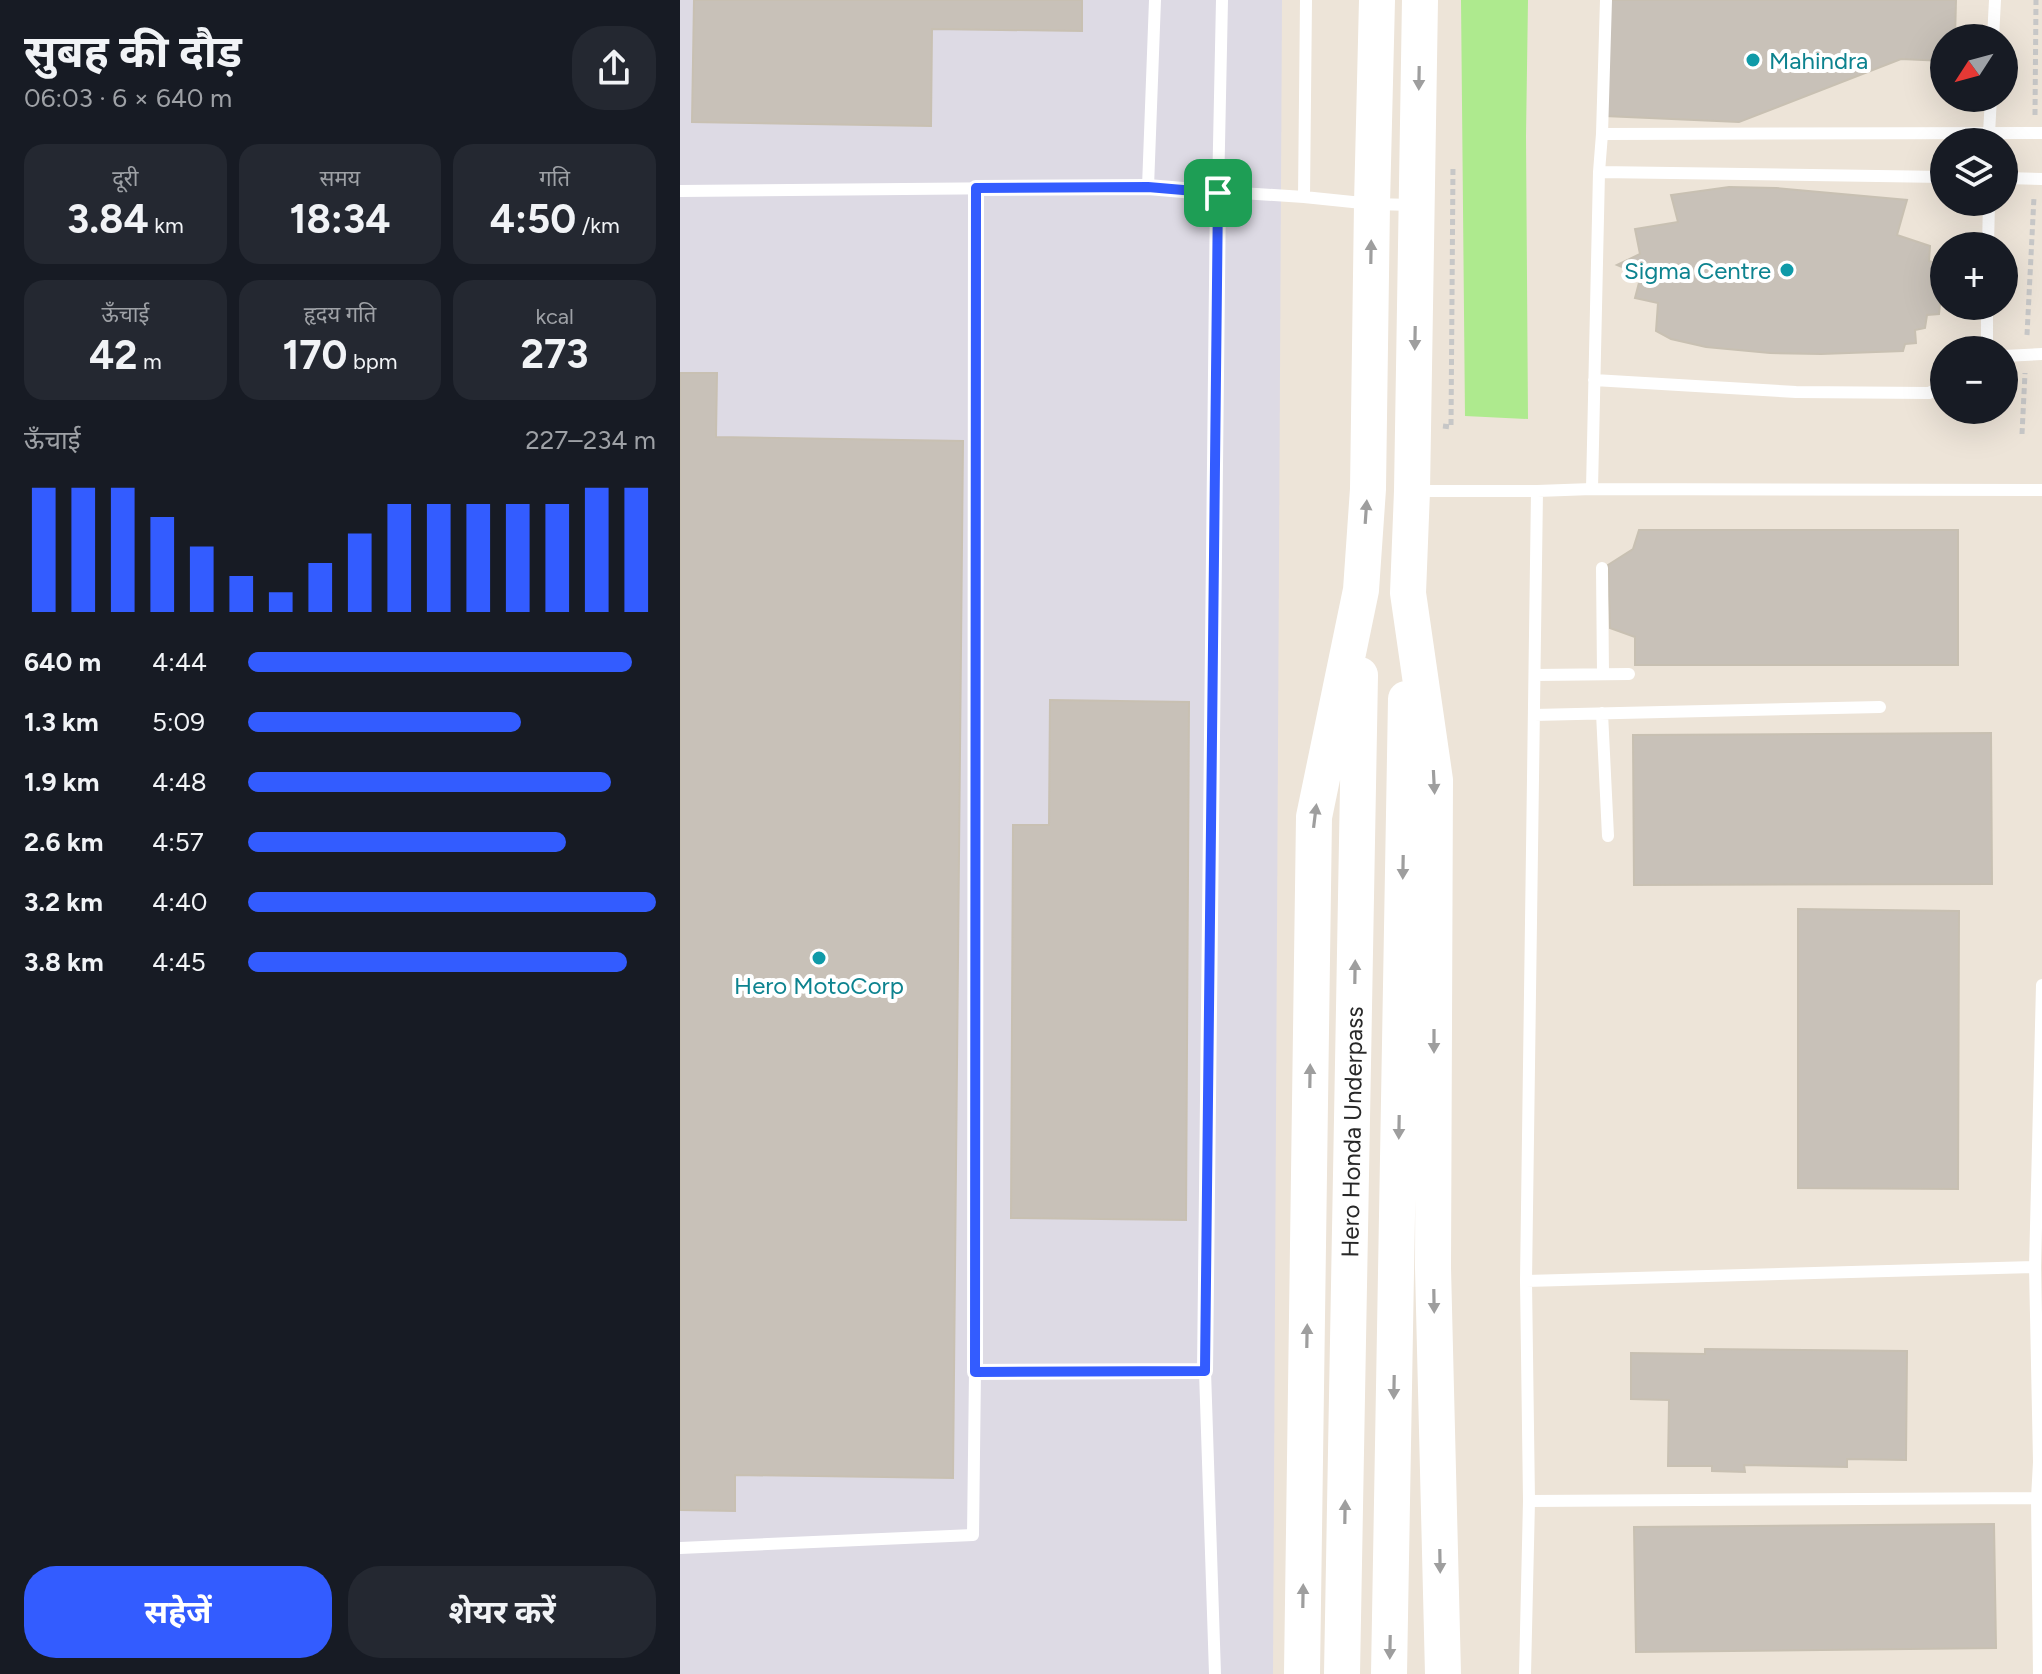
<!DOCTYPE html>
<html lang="hi">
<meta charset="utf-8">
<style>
:root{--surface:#171b24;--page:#242831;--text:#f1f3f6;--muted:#9ea1a6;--accent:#335cff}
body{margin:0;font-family:Figtree,"Noto Sans Devanagari",sans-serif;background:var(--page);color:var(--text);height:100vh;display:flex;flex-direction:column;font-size:30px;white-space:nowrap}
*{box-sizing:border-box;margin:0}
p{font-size:26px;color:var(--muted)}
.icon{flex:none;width:44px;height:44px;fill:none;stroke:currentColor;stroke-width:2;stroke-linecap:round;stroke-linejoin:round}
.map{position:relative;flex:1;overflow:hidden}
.side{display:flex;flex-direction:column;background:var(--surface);width:680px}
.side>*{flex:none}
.needle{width:52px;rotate:234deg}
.buttons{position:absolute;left:1250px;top:24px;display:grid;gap:16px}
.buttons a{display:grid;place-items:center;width:88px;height:88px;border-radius:50%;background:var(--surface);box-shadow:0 8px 32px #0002;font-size:40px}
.pin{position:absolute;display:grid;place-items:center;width:68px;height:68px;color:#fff;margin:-34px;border-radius:16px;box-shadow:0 4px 12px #0006}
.round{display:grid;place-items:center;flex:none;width:84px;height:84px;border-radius:32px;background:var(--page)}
.summary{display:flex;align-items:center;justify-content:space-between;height:136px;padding:0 24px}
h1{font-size:44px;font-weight:700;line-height:60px}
.stats{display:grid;grid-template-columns:repeat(3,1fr);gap:12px;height:136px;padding:8px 24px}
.stats div{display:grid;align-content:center;border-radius:20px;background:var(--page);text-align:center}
.stats b{font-size:40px;font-weight:700}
.stats small{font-size:22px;font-weight:400}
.stats p{font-size:22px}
.chart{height:224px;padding:16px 24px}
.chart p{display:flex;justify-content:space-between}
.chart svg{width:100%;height:144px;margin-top:8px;stroke:var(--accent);stroke-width:6}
.button{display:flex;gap:16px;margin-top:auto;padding:16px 24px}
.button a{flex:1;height:92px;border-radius:32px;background:var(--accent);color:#fff;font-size:32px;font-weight:700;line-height:92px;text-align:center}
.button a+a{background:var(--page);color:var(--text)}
ul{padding:0 24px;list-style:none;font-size:26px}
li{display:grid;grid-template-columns:128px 96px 1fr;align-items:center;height:60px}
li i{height:20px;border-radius:10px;background:var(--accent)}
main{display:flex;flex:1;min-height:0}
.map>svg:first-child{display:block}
.industrial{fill:#dddae4}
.green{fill:#aeea8e}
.building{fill:#c8c1b8;stroke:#c8c0b2;stroke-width:2}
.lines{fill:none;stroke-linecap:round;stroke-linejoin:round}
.path{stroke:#c7c7c7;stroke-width:5;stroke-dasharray:6 4;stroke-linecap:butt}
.service{stroke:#fff;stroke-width:12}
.secondary{stroke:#fff;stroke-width:36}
.oneway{fill:#9e9e9e}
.route-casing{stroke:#fff;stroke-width:16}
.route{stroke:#335cff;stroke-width:10}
.culture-dot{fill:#0f9aa8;stroke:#fff;stroke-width:3}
.labels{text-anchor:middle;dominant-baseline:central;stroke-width:8;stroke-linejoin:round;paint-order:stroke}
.culture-label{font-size:24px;fill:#0d838f;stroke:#fff;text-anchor:start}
.street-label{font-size:24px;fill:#282828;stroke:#fff}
</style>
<main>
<section class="side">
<div class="summary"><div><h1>सुबह की दौड़</h1><p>06:03 · 6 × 640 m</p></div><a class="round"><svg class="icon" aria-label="share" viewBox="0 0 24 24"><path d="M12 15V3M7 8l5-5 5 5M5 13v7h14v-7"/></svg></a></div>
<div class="stats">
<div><p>दूरी</p><b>3.84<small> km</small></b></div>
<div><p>समय</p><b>18:34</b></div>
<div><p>गति</p><b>4:50<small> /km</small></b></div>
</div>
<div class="stats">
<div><p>ऊँचाई</p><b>42<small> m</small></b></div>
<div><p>हृदय गति</p><b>170<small> bpm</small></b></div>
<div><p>kcal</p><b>273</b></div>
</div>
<div class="chart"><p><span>ऊँचाई</span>227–234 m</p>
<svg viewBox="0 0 160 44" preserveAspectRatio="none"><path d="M5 44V6M15 44V6M25 44V6M35 44V15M45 44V24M55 44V33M65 44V38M75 44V29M85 44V20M95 44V11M105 44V11M115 44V11M125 44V11M135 44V11M145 44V6M155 44V6"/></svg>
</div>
<ul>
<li><b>640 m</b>4:44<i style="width:94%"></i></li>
<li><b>1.3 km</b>5:09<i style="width:67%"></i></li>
<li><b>1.9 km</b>4:48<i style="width:89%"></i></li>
<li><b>2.6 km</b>4:57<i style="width:78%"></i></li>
<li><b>3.2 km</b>4:40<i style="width:100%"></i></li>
<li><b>3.8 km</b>4:45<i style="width:93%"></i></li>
</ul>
<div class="button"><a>सहेजें</a><a>शेयर करें</a></div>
</section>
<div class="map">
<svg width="1362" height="1674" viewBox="0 0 1362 1674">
<rect width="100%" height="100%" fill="#ede4d8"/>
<path class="industrial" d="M 0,0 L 602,0 L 593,1674 L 0,1674 Z"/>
<path class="green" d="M 781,0 L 848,0 L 846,136 L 848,419 L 785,416 Z"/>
<path class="building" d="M 14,0 L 402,0 L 402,31 L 252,29 L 251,126 L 12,122 Z
M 931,0 L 1276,0 L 1275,38 L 1264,38 L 1264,61 L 1221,59 L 1059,122 L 925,116 Z
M 1049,187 L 1096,188 L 1227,200 L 1217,235 L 1250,246 L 1249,261 L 1264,266 L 1259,314 L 1247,315 L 1245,328 L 1235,330 L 1236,343 L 1225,344 L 1223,351 L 1141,354 L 1090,353 L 1026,347 L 991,339 L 976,331 L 978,303 L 955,298 L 961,275 L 937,265 L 960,254 L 955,229 L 998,222 L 991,195 Z
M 0,373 L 37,373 L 36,437 L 283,441 L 273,1478 L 55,1475 L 55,1511 L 0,1510 Z
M 959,530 L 1278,530 L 1278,665 L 955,665 L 955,637 L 930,628 L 928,565 L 953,549 Z
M 370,700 L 509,702 L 506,1220 L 331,1218 L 333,825 L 369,825 Z
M 1311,733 L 1312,884 L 954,885 L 953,735 Z
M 1118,909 L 1279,911 L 1278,1189 L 1118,1188 Z
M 1025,1349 L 1227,1351 L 1226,1460 L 1167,1459 L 1167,1467 L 1064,1465 L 1065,1472 L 1032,1471 L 1032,1466 L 988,1466 L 989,1400 L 951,1399 L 951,1353 L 1025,1354 Z
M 1314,1524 L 1316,1648 L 956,1652 L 954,1527 Z"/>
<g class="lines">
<path class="path" d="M 1355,115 L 1356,0
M 1347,335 L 1354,197
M 763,426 L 771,427 L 773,165
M 1342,434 L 1345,373"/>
<path class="service" d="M 1313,38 L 1315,0
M 1309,133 L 1311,98
M 922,134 L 1362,133
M 919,172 L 1264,177
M 1324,178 L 1362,179
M 468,187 L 475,0
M 0,191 L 468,187 L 624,197 L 692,204 L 734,205
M 624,197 L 626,0
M 1308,246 L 1309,202
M 1307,350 L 1307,306
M 1324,356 L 1362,354
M 914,380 L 1116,392 L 1249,393 L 1264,386
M 912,489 L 919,172 L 922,134 L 926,0
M 736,491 L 857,491 L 912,489 L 1362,490
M 922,568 L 923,674
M 855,675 L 949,674
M 922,713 L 928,836
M 854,715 L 1200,707
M 846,1281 L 1355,1267
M 525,1371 L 535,1674
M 295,1372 L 525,1371 L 538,193 L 542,0
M 849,1501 L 1362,1498
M 0,1548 L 293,1535 L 295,1372 L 296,188
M 845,1674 L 849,1501 L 846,1281 L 857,491
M 1359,1674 L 1357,1498 L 1359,1462 L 1355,1267 L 1362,985"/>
<path class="secondary" d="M 740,0 L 732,491 L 728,593 L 755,780 L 753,1268 L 763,1674
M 622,1674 L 634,817 L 681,590 L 688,489 L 692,204 L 697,0
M 662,1674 L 680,675
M 709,1674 L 726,699"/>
</g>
<defs><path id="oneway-solid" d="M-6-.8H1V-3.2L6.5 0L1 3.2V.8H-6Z" transform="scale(2)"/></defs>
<g class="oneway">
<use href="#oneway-solid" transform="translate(739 78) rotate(91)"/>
<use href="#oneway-solid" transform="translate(691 252) rotate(-89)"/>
<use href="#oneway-solid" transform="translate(735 338) rotate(91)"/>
<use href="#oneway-solid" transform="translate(686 512) rotate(-86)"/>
<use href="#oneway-solid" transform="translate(754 782) rotate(87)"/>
<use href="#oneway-solid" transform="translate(635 816) rotate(-83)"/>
<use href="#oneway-solid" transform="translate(723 867) rotate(91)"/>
<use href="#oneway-solid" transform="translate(675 972) rotate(-89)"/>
<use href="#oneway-solid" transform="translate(754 1041) rotate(90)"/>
<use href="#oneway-solid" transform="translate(630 1076) rotate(-89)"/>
<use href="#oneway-solid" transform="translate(719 1127) rotate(91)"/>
<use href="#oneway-solid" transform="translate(754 1301) rotate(89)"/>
<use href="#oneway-solid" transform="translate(627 1336) rotate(-89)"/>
<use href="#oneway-solid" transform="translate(714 1387) rotate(91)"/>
<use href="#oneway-solid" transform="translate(665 1512) rotate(-89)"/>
<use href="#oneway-solid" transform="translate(760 1561) rotate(89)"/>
<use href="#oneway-solid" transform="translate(623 1596) rotate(-89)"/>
<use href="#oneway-solid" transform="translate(710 1647) rotate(91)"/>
</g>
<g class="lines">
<g class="route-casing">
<path id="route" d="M 468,187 L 538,193 L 525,1371 L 295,1372 L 296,188 Z"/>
</g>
<use href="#route" class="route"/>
</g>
<g class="culture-dot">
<circle cx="1073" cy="60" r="8"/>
<circle cx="1107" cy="270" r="8"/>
<circle cx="139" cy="958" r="8"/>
</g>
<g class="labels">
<g class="culture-label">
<text x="1089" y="60">Mahindra</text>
<text x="1091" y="270" text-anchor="end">Sigma Centre</text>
<text x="139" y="985" text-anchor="middle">Hero MotoCorp</text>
</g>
<g class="street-label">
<text transform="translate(672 1132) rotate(-89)">Hero Honda Underpass</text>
</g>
</g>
</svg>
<div class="buttons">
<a><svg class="needle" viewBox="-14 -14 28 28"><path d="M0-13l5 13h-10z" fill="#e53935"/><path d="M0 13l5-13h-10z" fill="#9ea1a6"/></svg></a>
<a><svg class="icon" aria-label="layers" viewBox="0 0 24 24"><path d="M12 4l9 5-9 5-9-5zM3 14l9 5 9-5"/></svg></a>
<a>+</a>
<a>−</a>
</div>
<div class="pin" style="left:538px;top:193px;background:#1e9e55"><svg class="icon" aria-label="arrive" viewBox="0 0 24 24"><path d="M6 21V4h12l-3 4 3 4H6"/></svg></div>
</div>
</main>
